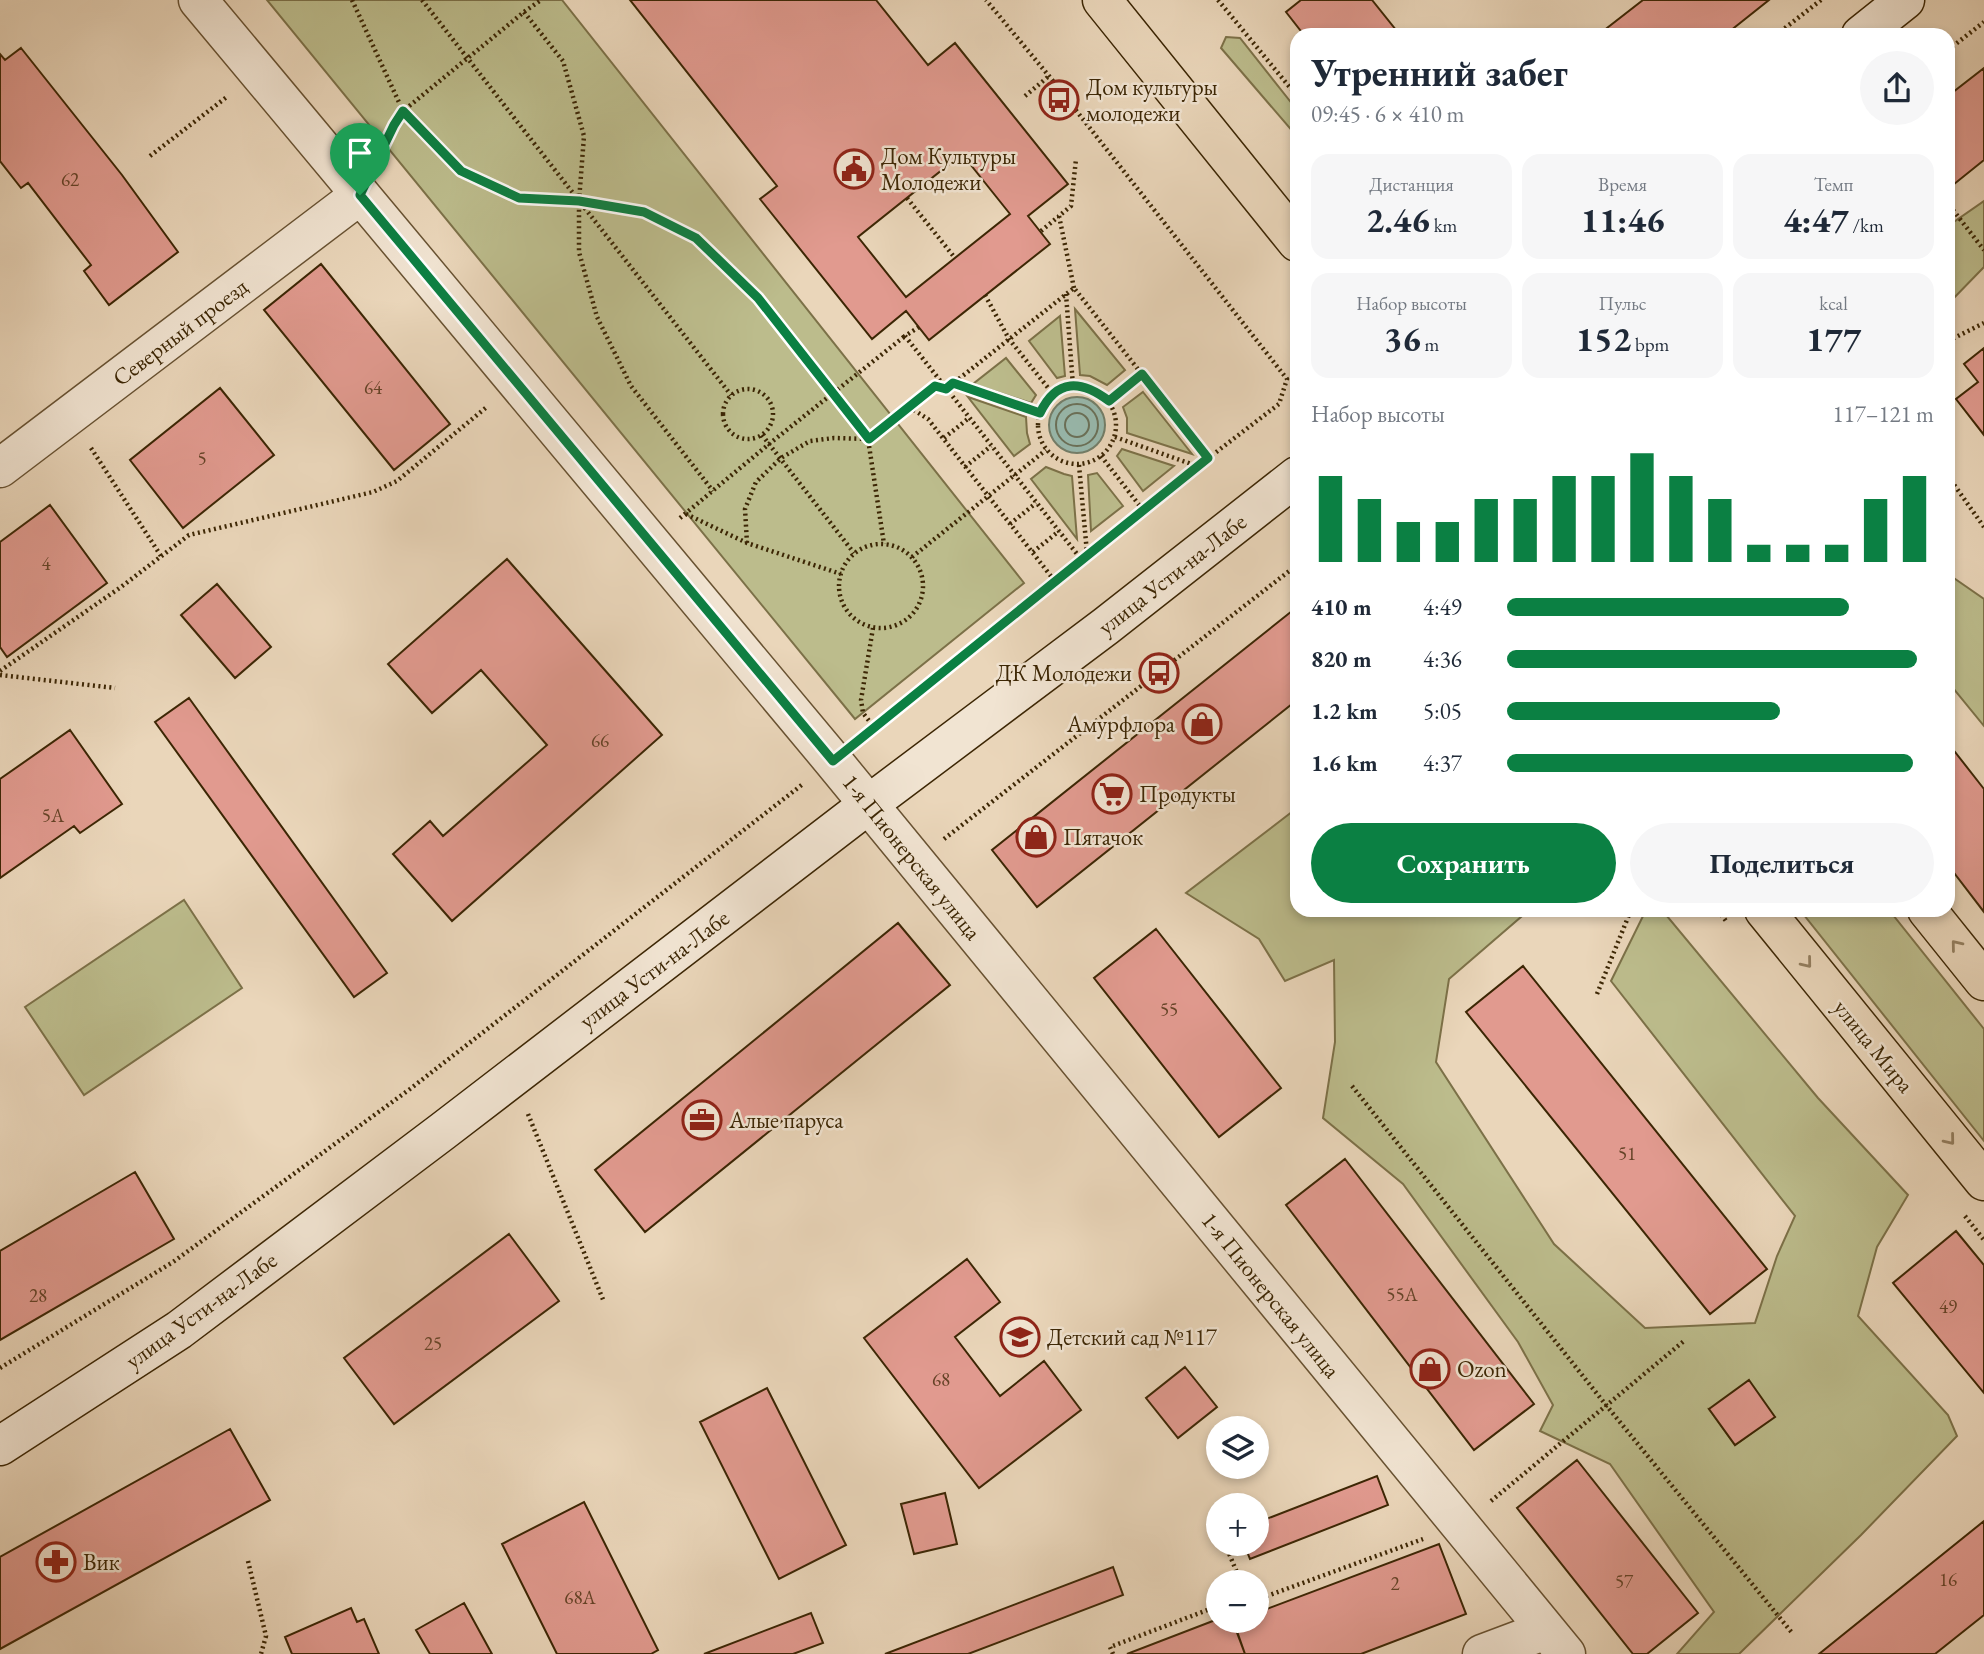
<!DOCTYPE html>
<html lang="ru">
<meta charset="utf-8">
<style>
:root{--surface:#fff;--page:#f6f6f7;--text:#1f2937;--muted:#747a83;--accent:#0b8043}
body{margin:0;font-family:"EB Garamond",serif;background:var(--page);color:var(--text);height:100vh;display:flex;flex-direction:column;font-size:26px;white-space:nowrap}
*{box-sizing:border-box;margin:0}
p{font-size:23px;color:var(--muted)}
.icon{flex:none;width:38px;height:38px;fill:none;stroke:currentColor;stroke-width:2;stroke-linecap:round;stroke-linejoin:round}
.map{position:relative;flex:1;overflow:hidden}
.sheet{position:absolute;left:1290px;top:28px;width:665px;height:889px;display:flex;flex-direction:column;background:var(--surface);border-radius:21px;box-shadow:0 4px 10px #0003}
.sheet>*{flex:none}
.tools{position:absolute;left:1206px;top:1416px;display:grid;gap:14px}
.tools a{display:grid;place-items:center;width:63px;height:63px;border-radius:50%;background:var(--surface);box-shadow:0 4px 10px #0003;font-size:35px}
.pin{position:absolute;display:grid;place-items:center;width:60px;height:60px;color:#fff;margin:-72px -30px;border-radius:50% 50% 50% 0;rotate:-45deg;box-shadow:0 0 7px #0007}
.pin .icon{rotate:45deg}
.round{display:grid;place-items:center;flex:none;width:74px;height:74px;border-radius:37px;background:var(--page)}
.summary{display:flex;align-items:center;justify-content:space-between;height:119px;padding:0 21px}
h1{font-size:38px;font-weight:700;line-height:52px}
.stats{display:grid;grid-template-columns:repeat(3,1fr);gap:10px;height:119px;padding:7px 21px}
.stats div{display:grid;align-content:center;border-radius:18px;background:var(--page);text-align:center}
.stats b{font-size:35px;font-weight:700}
.stats small{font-size:19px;font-weight:400}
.stats p{font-size:19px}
.chart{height:196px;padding:14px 21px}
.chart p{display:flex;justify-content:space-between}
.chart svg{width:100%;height:126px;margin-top:7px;stroke:var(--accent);stroke-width:6}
.primary-button{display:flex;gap:14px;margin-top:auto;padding:14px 21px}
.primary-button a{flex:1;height:80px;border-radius:42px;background:var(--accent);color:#fff;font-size:28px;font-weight:700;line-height:80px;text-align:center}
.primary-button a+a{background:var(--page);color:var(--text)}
ul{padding:0 21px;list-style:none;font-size:23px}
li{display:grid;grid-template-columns:112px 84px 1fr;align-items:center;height:52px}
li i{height:18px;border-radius:9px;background:var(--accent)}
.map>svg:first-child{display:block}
.green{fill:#bcbc8c;stroke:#7c7148;stroke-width:2;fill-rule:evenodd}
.water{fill:#98b9ad;stroke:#737e69;stroke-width:2}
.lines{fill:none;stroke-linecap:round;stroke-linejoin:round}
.shore{stroke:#6a7058;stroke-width:2}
.building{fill:#e19a8f;stroke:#3c2604;stroke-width:2;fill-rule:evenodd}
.street-casing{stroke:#685232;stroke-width:41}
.secondary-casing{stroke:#3c2604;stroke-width:41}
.primary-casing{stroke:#3c2604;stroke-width:41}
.path{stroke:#3c2604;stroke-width:4.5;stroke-dasharray:2 3.5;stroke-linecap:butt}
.street{stroke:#f1e4d2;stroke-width:38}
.secondary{stroke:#f1e4d2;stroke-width:38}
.primary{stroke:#ead6ba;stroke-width:38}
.oneway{stroke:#937e5f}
.route-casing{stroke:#fff;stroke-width:14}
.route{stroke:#0b8043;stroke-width:9}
.labels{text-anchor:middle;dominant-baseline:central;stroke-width:5;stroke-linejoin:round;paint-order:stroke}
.number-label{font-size:19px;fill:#654327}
.poi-label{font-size:23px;fill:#3c2604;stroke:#f1e4d2;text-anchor:start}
.street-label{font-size:23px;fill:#3c2604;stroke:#f1e4d2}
</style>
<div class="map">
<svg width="1984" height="1654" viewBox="0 0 1984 1654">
<rect width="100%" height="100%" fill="#ead6ba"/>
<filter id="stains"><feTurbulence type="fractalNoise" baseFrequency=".00286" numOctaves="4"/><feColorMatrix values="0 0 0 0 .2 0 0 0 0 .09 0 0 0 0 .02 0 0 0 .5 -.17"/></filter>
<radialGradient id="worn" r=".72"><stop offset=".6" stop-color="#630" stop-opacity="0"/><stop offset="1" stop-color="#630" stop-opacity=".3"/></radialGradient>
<path class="green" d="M 267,0 L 562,0 L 1024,583 L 855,719 Z
M 1226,37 L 1240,38 L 1297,110 L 1297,131 L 1294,133 L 1221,48 Z
M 1984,201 L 1984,267 L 1948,304 L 1948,226 Z
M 1075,309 L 1125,370 L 1107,385 L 1090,376 L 1080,375 Z
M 1060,316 L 1065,376 L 1057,378 L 1029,341 Z
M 1006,358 L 1036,395 L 1031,403 L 973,384 Z
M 1143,392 L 1192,454 L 1127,433 L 1127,418 L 1123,407 Z
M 968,397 L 1026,417 L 1027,433 L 1030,444 L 1014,456 Z
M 1122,449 L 1174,466 L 1143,491 L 1117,456 Z
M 1046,467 L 1064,474 L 1072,476 L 1077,539 L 1031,479 Z
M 1097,473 L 1123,506 L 1091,531 L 1088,475 Z
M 1948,574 L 1984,599 L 1984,726 L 1948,682 Z
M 1297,808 L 1297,910 L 1529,910 L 1449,979 L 1436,1062 L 1554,1244 L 1645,1328 L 1755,1323 L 1777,1256 L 1795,1216 L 1611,981 L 1646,910 L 1662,910 L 1818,1098 L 1908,1195 L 1877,1247 L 1858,1316 L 1948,1415 L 1957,1436 L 1861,1535 L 1739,1654 L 1677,1654 L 1714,1612 L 1610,1464 L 1540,1431 L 1553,1405 L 1518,1342 L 1403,1184 L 1323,1118 L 1335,1042 L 1334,960 L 1285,981 L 1259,939 L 1186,893 ZM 1709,1409 L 1774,1417 L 1735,1445 Z
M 184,900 L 242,988 L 84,1095 L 25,1007 Z
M 1800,910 L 1889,910 L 1984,1029 L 1984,1141 Z"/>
<path class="water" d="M1049 425a28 28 0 1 1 56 0a28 28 0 1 1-56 0Z"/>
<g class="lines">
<path class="shore" d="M1056 425a21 21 0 1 1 42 0a21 21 0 1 1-42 0Z
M1065 425a12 12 0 1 1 24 0a12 12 0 1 1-24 0Z"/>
</g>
<path class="building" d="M 630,0 L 876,0 L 928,65 L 955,43 L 1068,184 L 1028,216 L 1050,244 L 929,340 L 906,311 L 872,339 L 760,199 L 777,186 ZM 962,154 L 1010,214 L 906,297 L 858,237 Z
M 1301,0 L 1372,0 L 1400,35 L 1304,35 L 1286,12 Z
M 1643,0 L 1769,0 L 1725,35 L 1598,35 Z
M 21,48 L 122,175 L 178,252 L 109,305 L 84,271 L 91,265 L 28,183 L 21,188 L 0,161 L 0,54 L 5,60 Z
M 1984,68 L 1984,160 L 1948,189 L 1948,96 Z
M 321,264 L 450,424 L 394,470 L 264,310 Z
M 1984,348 L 1984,435 L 1956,399 L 1978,382 L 1964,364 Z
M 220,388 L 274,455 L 183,528 L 130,460 Z
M 50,505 L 107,583 L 7,657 L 0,647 L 0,542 Z
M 507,559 L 662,735 L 452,921 L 393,854 L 430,821 L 443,836 L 547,745 L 481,670 L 432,713 L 388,664 Z
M 217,584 L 271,647 L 235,678 L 181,615 Z
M 1297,607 L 1297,700 L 1037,907 L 992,850 Z
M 189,698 L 387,973 L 354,997 L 155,722 Z
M 70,730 L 122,804 L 80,833 L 74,826 L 0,878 L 0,779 Z
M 1948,743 L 1984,789 L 1984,912 L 1948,865 Z
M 898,923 L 950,985 L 645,1232 L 595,1170 Z
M 1156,929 L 1281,1088 L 1219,1137 L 1094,978 Z
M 1523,966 L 1767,1269 L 1710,1314 L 1466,1012 Z
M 1345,1159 L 1534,1404 L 1474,1450 L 1286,1205 Z
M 135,1172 L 174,1239 L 0,1340 L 0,1251 Z
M 1956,1231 L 1984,1265 L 1984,1393 L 1893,1283 Z
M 509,1234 L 559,1301 L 394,1424 L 344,1358 Z
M 967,1259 L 1000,1302 L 955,1337 L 1000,1396 L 1044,1361 L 1081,1410 L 979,1488 L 864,1338 Z
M 1185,1367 L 1217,1407 L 1178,1438 L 1146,1398 Z
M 1749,1380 L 1775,1417 L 1735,1445 L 1709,1409 Z
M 767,1388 L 846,1545 L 779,1579 L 700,1422 Z
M 230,1429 L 270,1500 L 0,1649 L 0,1557 Z
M 1577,1460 L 1698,1613 L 1647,1654 L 1633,1654 L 1517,1508 Z
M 1377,1476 L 1388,1505 L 1250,1559 L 1244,1544 L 1256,1544 L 1256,1523 Z
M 945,1493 L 957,1544 L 914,1554 L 901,1504 Z
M 584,1502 L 658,1650 L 651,1654 L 557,1654 L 502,1544 Z
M 1984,1521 L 1984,1615 L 1935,1654 L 1819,1654 Z
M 1439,1544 L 1466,1614 L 1361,1654 L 1245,1654 L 1233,1622 L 1256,1620 L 1256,1613 Z
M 1113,1567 L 1123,1595 L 968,1654 L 885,1654 Z
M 464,1603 L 492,1654 L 430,1654 L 416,1630 Z
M 351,1608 L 357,1622 L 364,1619 L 379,1654 L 292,1654 L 285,1637 Z
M 811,1613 L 823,1643 L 793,1654 L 704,1654 Z
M 1218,1619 L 1218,1620 L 1233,1620 L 1245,1654 L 1127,1654 Z"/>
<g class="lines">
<g class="street-casing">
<path id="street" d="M 198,0 L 833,761 L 1566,1654
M 0,468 L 360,195
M 1482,1654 L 1546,1630"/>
</g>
<g class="secondary-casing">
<path id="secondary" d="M 1861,35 L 1905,0
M 0,1446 L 179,1330 L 443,1131 L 869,804 L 1106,626 L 1297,476"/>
</g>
<g class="primary-casing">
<path id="primary" d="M 1102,0 L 1297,242
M 1764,910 L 1984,1181
M 1927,910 L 1984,981"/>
</g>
<path class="path" d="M 352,0 L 403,111 L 461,171 L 519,198 L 579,201 L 644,212 L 696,238 L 758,298 L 868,439 L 884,544
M 422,0 L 731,395
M 1218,0 L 1297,96
M 524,12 L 563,61 L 584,136 L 579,201 L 579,252 L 597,317 L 631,386 L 713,491
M 1776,35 L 1821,0
M 1948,50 L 1984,22
M 1025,96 L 1049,76
M 150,156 L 228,96
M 378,157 L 394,125 L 403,111 L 524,12 L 541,0
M 907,198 L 955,258
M 1953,210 L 1984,250
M 1041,231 L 1059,216
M 1074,288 L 1059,216 L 1071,206 L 1076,159
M 1066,294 L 1073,386
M 985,295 L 1009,339 L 1053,394
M 919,327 L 905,336 L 1081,559 L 1198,466 L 1279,404 L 1287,379 L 1049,76 L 986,0
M 1948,341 L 1984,323
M 953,383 L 1040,413
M1038 425a39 39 0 1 1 78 0a39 39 0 1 1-78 0Z
M723 414a25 25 0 1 1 50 0a25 25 0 1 1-50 0Z
M 946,389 L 1074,288 L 1208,458
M 1109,401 L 1142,374
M 909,407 L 928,419 L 1054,580
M 762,435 L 854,553
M 1115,437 L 1197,466
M 944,438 L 969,418
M 91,448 L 161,556
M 1101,456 L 1143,510
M 1079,465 L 1087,553
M 965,467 L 991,446
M 1948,476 L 1984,527
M 686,514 L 747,543 L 841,574
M 680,518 L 769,444 L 905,336
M 1010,524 L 1036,503
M 747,543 L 745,509 L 756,482 L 781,458 L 810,441 L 834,438 L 868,439 L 935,386 L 945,389
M839 586a42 42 0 1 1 84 0a42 42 0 1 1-84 0Z
M 1033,552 L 1059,531
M 912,557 L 1046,450
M 873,628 L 861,700 L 863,713 L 874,727
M 0,671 L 121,587 L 189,535 L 373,492 L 397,481 L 488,406
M 0,675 L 115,688
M 862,737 L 1081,559
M 944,839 L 1297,565
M 1718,910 L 1726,921
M 1597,994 L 1631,910
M 1352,1086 L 1606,1405 L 1793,1634
M 528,1114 L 604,1302
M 1965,1216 L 1984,1240
M 0,1368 L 173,1262 L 410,1089 L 803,784
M 1491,1501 L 1684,1341
M 1215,1520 L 1218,1528
M 1225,1544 L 1241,1582
M 248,1561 L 266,1636 L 261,1654
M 1256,1600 L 1423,1539
M 1113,1654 L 1110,1647 L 1218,1606"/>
<use href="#street" class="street"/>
<use href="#secondary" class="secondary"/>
<use href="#primary" class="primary"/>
</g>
<defs><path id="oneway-chevron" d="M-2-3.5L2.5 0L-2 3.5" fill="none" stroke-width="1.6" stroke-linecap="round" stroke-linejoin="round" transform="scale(1.75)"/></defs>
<g class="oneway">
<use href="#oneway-chevron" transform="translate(1956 945) rotate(-129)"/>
<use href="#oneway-chevron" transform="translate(1807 963) rotate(51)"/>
<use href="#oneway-chevron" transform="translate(1950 1140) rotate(51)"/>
</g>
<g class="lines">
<g class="route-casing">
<path id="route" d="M 403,111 L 461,171 L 519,198 L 579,201 L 644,212 L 696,238 L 758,298 L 869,439 L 935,386 L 946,389 L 953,383 L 1040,413 C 1057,378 1081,380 1109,401 L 1142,374 L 1208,458 L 833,761 L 360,195 L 394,125 Z"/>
</g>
<use href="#route" class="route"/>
</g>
<defs>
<g id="bus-ring" transform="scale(2.0125)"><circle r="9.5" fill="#f1e4d2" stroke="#8f2418" stroke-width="1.5"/><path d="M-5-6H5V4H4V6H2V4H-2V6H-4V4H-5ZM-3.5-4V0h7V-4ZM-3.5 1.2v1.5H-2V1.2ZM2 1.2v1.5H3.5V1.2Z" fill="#8f2418"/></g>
<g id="civic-ring" transform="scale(2.0125)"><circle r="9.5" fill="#f1e4d2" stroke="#8f2418" stroke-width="1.5"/><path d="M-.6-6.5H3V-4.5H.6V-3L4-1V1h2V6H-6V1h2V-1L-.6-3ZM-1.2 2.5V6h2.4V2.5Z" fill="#8f2418"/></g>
<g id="shop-ring" transform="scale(2.0125)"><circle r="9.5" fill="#f1e4d2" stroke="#8f2418" stroke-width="1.5"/><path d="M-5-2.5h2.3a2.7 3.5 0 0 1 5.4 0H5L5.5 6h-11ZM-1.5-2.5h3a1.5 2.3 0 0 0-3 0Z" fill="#8f2418"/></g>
<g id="supermarket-ring" transform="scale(2.0125)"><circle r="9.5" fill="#f1e4d2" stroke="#8f2418" stroke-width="1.5"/><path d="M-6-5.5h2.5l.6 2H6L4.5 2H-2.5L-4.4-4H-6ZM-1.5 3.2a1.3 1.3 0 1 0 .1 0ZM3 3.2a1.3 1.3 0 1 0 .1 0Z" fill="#8f2418"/></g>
<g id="office-ring" transform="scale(2.0125)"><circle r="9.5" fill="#f1e4d2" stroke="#8f2418" stroke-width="1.5"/><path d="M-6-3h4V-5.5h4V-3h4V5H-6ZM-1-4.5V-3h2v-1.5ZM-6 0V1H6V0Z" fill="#8f2418"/></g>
<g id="school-ring" transform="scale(2.0125)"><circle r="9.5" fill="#f1e4d2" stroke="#8f2418" stroke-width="1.5"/><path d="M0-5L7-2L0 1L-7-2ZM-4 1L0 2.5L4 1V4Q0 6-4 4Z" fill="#8f2418"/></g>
<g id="pharmacy-ring" transform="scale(2.0125)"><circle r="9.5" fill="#f1e4d2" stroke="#8f2418" stroke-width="1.5"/><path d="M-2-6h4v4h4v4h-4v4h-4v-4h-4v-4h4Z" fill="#8f2418"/></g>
</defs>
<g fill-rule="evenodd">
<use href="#bus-ring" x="1059" y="100"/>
<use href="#civic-ring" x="854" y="169"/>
<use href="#bus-ring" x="1159" y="673"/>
<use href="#shop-ring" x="1202" y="724"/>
<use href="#supermarket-ring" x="1112" y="794"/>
<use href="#shop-ring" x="1036" y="837"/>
<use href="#office-ring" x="702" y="1120"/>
<use href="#school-ring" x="1020" y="1337"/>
<use href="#shop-ring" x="1430" y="1369"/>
<use href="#pharmacy-ring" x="56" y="1562"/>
</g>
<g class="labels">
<g class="number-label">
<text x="70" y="179">62</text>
<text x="373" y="387">64</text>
<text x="202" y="458">5</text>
<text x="46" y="563">4</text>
<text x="600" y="740">66</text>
<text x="53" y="815">5А</text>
<text x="1169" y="1009">55</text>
<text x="1627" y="1153">51</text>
<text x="1402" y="1294">55А</text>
<text x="38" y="1295">28</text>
<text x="1948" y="1306">49</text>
<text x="433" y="1343">25</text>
<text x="941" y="1379">68</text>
<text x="1948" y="1579">16</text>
<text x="1624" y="1581">57</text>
<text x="1395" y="1583">2</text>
<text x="580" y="1597">68А</text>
</g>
<g class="poi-label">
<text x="1086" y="87">Дом культуры<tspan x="1086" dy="26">молодежи</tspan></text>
<text x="881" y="156">Дом Культуры<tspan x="881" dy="26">Молодежи</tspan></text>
<text x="1132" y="673" text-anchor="end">ДК Молодежи</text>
<text x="1175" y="724" text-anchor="end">Амурфлора</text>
<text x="1139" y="794">Продукты</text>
<text x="1063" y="837">Пятачок</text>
<text x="729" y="1120">Алые паруса</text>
<text x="1047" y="1337">Детский сад №117</text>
<text x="1457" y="1369">Ozon</text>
<text x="83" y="1562">Вик</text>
</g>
<g class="street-label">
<text transform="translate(180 332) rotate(-37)">Северный проезд</text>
<text transform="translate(1172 574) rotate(-38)">улица Усти-на-Лабе</text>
<text transform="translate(912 857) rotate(51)">1-я Пионерская улица</text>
<text transform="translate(654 969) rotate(-37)">улица Усти-на-Лабе</text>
<text transform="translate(1874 1046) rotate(51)">улица Мира</text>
<text transform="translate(1271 1295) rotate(51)">1-я Пионерская улица</text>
<text transform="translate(201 1310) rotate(-36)">улица Усти-на-Лабе</text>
</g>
</g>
<rect width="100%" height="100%" filter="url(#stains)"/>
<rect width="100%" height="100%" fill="url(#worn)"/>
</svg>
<div class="tools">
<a><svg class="icon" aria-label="layers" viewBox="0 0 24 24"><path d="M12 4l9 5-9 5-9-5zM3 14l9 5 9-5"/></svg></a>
<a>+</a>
<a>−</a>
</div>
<div class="pin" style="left:360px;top:195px;background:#1e9e55"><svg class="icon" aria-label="arrive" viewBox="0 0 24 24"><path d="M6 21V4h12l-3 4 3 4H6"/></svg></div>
<section class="sheet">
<div class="summary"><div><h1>Утренний забег</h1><p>09:45 · 6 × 410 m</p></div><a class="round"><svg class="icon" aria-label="share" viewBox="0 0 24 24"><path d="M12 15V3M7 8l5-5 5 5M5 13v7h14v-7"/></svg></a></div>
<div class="stats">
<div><p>Дистанция</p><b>2.46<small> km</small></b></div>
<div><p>Время</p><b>11:46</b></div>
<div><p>Темп</p><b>4:47<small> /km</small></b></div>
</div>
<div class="stats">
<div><p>Набор высоты</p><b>36<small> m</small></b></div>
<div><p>Пульс</p><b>152<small> bpm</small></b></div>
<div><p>kcal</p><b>177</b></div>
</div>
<div class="chart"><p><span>Набор высоты</span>117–121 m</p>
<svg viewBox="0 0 160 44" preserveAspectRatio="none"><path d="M5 44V14M15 44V22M25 44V30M35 44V30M45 44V22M55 44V22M65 44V14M75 44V14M85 44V6M95 44V14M105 44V22M115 44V38M125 44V38M135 44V38M145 44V22M155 44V14"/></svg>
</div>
<ul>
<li><b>410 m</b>4:49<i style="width:80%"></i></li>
<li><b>820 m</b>4:36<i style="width:96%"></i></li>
<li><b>1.2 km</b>5:05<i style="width:64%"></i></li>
<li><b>1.6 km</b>4:37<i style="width:95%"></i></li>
</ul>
<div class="primary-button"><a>Сохранить</a><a>Поделиться</a></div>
</section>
</div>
